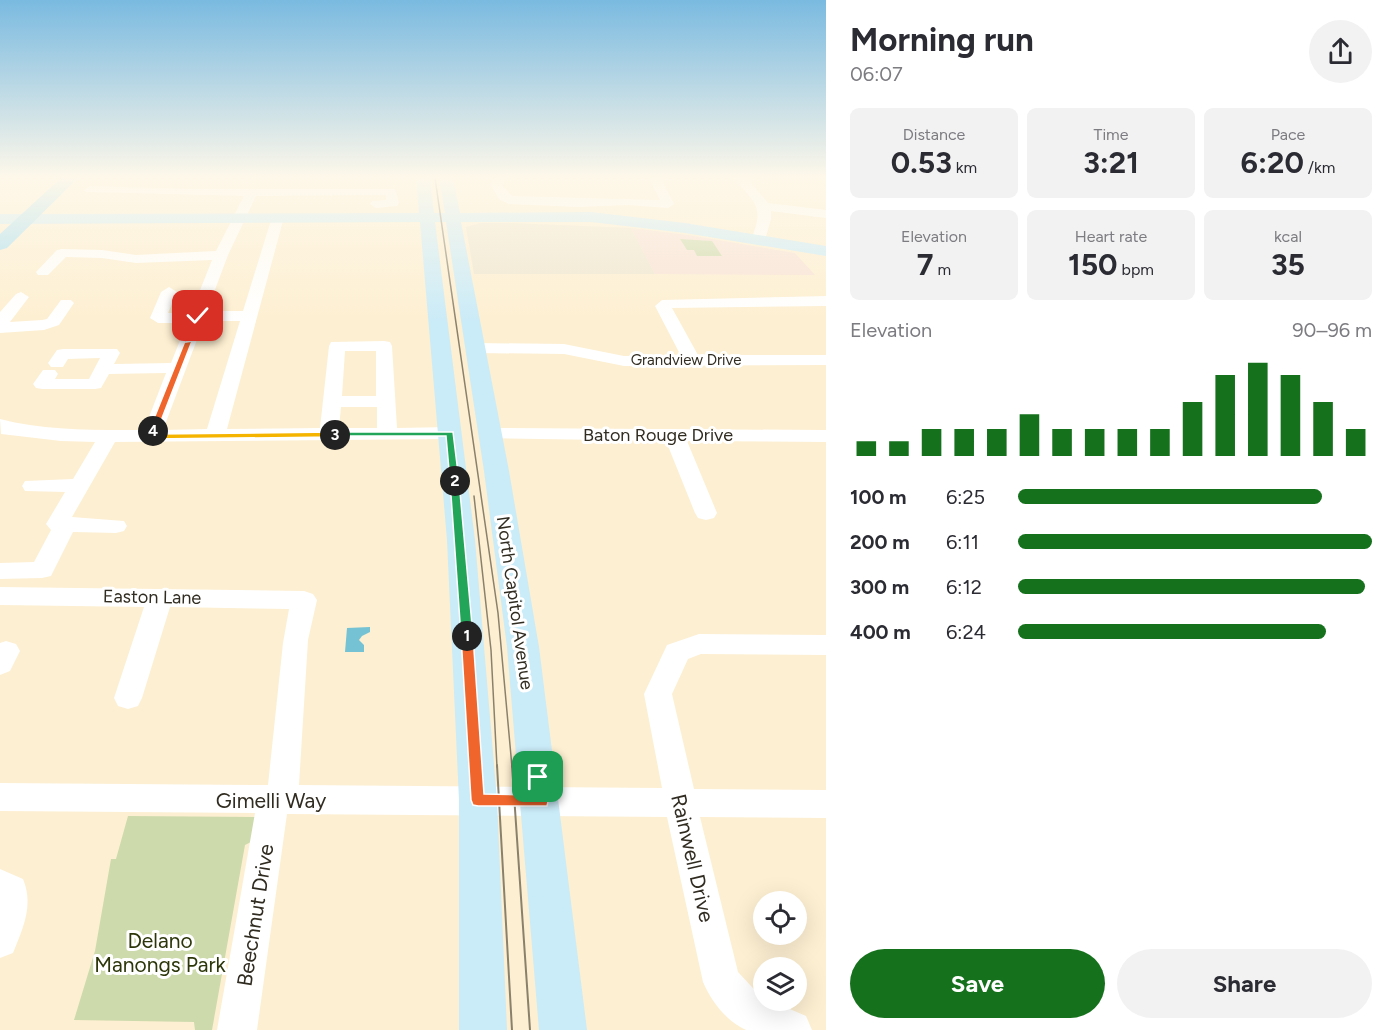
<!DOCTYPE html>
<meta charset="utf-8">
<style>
:root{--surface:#fff;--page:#f2f2f3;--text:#2b2b33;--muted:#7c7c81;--accent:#16711d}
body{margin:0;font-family:Figtree,sans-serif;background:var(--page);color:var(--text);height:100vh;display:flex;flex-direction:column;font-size:22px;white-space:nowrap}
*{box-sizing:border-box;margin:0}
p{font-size:20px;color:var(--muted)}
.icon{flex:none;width:33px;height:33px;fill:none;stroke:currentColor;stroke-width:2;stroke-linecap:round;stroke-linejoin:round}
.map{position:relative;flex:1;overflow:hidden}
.panel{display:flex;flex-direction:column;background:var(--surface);width:570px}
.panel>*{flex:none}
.buttons{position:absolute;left:753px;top:891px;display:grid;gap:12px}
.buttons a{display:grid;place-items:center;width:54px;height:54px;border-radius:50%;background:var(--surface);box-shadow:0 6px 24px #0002;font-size:30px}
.pin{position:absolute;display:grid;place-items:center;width:51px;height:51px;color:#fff;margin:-26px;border-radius:12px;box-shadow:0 3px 9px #0006}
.km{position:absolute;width:30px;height:30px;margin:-15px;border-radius:50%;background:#222;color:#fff;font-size:16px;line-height:30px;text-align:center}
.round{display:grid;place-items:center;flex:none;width:63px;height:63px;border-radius:32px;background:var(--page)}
.headline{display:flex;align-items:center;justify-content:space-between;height:102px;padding:0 24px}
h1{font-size:33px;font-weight:700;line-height:45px}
.figures{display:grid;grid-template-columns:repeat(3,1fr);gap:9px;height:102px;padding:6px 24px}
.figures div{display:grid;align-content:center;border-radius:9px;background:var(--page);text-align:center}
.figures b{font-size:30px;font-weight:700}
.figures small{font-size:16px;font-weight:400}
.figures p{font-size:16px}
.chart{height:168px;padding:12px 24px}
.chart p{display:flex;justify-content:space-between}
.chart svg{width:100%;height:108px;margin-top:6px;stroke:var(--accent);stroke-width:6}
.primary-button{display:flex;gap:12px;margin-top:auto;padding:12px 24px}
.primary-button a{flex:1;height:69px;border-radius:36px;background:var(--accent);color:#fff;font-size:24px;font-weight:700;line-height:69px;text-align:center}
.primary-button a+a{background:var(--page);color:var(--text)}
ul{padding:0 24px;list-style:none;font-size:20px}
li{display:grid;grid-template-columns:96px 72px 1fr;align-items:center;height:45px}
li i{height:15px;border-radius:8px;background:var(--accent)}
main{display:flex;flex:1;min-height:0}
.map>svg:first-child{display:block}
.commercial{fill:#eee6d0}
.education{fill:#f8e1d6}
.green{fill:#cddaac}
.water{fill:#75c2d5}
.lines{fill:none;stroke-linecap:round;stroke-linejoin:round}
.minor{fill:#fff;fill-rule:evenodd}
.major{fill:#caebf8;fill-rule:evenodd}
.highway{fill:#a7def3;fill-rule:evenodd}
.tram-far1{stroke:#8a816d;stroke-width:1.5}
.tram{stroke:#8a816d;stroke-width:2}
.split-1{fill:#f0652b;stroke:#fff;stroke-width:1.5}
.split-2{fill:#22a559;stroke:#fff;stroke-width:1.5}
.split-3{fill:#22a559;stroke:#fff;stroke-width:1.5}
.split-4{fill:#f5b400;stroke:#fff;stroke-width:1.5}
.split-5{fill:#f0652b;stroke:#fff;stroke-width:1.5}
.split-6{fill:#f5b400;stroke:#fff;stroke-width:1.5}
.labels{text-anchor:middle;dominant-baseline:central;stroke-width:6;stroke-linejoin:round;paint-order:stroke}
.far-street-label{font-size:15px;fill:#312c21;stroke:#fff}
.street-label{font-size:18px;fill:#312c21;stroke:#fff}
.near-street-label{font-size:21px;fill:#312c21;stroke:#fff}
.near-park-label{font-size:21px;fill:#2c3609;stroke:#fff}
</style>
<main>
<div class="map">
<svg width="826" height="1030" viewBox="0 0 826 1030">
<rect width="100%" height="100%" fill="#fdefd1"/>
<path class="commercial" d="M 505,223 L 631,228 L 655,274 L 474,274 L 466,227 L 481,223 Z"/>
<path class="education" d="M 631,228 L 688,235 L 795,253 L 815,275 L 655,274 Z"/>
<path class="green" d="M 680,239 L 712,241 L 722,256 L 697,256 L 694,250 L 687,250 Z
M 128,816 L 262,817 L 253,841 L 245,845 L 212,1030 L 195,1030 L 194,1022 L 74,1020 L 95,951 L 111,859 L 116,859 Z"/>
<path class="water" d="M 370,627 L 370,632 L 362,636 L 359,640 L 364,645 L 364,652 L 345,652 L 347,628 Z"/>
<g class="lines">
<path class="minor" d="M 493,178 L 505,178 L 503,186 L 512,196 L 660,200 L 649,178 L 661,178 L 674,204 L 668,208 L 628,205 L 579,207 L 509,204 L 499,199 L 491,186 Z
M 734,178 L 747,178 L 768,203 L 826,210 L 826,218 L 771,211 L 771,219 L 765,240 L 758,244 L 753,243 L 751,240 C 765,205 755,204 734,178 Z
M 90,186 L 193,189 L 395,189 L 399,203 L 397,206 L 376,208 L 370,204 L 372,201 L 386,200 L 386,195 L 256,196 L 228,255 L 207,311 L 243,311 L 272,217 L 274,214 L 282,214 L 284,217 L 227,429 L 320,428 L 329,346 L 331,342 L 384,341 L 390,342 L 392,346 L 397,428 L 450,427 L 457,429 L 460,433 L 457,437 L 450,439 L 115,442 L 72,517 L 124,521 L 127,526 L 124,531 L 116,533 L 73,532 L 51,576 L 42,578 L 0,579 L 0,563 L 34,562 L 51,530 L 46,524 L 65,492 L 25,491 L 22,486 L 25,481 L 73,479 L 95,442 L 61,441 L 1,434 L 0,419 C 46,431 95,430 144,430 L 166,373 L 109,374 L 101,388 L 95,389 L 42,389 L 36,388 L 33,384 L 43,370 L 55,370 L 58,374 L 55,379 L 89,379 L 100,358 L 68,359 L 63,367 L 51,367 L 48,363 L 57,350 L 63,349 L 117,349 L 120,353 L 114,364 L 171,363 L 187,323 L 158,323 L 150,318 L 161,292 L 169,287 L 177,292 L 168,313 L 191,313 L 212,260 L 136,263 L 102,258 L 66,257 L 48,275 L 38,275 L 36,272 L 57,250 L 62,249 L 102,250 L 136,255 L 216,251 L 244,196 L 86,192 L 84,190 ZM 204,321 L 240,321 L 207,429 L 163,430 ZM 345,351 L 376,351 L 376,396 L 342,396 ZM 341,407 L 377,407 L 377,428 L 339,428 Z
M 21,292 L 29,297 L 10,322 L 42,320 L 47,319 L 61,300 L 71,300 L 74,303 L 59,325 L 44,330 L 0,333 L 0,312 L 16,294 Z
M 826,296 L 826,306 L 672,308 L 698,355 L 826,355 L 826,365 L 624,366 L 564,354 L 475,353 L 469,352 L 467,348 L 469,344 L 475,343 L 564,344 L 624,356 L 681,356 L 655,306 L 662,300 Z
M 491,428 L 826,430 L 826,442 L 687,441 L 717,513 L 714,518 L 706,520 L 698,518 L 695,513 L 666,441 L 484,438 L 481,434 L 484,430 Z
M 0,587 L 304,591 L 313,594 L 317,600 L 308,640 L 299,785 L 662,788 L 644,694 L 667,645 L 699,634 L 826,635 L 826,655 L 701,654 L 688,659 L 672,694 L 694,789 L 826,790 L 826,818 L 700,817 L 738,972 L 764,1000 L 769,1000 L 806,1016 L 812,1030 L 746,1030 C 727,1022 711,1001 703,982 L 667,817 L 287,814 L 257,1030 L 217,1030 L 255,813 L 0,811 L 0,783 L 268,785 L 283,643 L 289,609 L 170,607 L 142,698 L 138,706 L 128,709 L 118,706 L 114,698 L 144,607 L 0,605 Z
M 6,641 L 16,644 L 20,651 L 10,671 L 0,675 L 0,643 Z
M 0,869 L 23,879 C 34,905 23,928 13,953 L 0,958 Z"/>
<path class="major" d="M 416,178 L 430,178 L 434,213 L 445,213 L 439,178 L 453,178 L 460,213 L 591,212 L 685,223 L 826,246 L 826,256 L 685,233 L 591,222 L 461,222 L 509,471 L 539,647 L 587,1030 L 539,1030 L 507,647 L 484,471 L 446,222 L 435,222 L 475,540 L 497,800 L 507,1030 L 459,1030 L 459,800 L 447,540 L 420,222 L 0,224 L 0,214 L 419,213 Z"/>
<path class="highway" d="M 61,178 L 78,178 L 7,248 L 0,250 L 0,234 Z"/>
<path class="tram-far1" d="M 435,178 L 498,613 L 512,767
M 474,496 L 491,650 L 497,767"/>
<path class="tram" d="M 497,765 L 512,1030
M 512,765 L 530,1030"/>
</g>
<linearGradient id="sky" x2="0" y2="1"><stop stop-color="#7abae0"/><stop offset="0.55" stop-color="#fef8ea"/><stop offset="1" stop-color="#fef8ea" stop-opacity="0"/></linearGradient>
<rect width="826" height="322" fill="url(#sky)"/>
<path class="split-1" d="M 467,632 L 473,636 L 484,794 L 534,795 L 532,777 L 534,773 L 543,773 C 547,781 550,797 547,806 L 478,806 L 473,805 L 471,800 L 461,636 Z"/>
<path class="split-2" d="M 455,478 L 459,481 L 473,636 L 467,640 L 461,636 L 450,481 Z"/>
<path class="split-3" d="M 335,432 L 453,432 L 459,481 L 455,484 L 450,481 L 446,436 L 332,436 L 332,433 Z"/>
<path class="split-4" d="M 150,429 L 156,429 L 156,434 L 335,432 L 340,435 L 335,437 L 151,439 L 147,436 Z"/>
<path class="split-5" d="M 189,338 L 192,341 L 157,431 L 150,433 L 149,431 L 185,341 Z"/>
<path class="split-6" d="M 198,314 L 201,316 L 192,341 L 186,342 L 194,316 Z"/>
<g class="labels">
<g class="far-street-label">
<text x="686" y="360">Grandview Drive</text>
</g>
<g class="street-label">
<text x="658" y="435">Baton Rouge Drive</text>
<text transform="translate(152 597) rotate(1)">Easton Lane</text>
<text transform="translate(515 603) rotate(82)">North Capitol Avenue</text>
</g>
<g class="near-street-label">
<text x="271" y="800">Gimelli Way</text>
<text transform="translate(693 858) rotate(77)">Rainwell Drive</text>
<text transform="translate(255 915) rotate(-81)">Beechnut Drive</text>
</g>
<g class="near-park-label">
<text x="160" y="940">Delano<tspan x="160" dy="24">Manongs Park</tspan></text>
</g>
</g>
</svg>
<div class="buttons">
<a><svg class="icon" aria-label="locate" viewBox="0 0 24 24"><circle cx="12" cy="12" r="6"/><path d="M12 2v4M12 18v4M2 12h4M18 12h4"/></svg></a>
<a><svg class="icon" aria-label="layers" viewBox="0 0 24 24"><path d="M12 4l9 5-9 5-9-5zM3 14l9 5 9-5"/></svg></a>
</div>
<div class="pin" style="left:538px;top:777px;background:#1e9e55"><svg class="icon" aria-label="arrive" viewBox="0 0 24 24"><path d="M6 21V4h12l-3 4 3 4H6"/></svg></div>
<div class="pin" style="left:198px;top:316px;background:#d93025"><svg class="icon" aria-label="check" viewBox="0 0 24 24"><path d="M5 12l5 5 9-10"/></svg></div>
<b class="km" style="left:467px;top:636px">1</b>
<b class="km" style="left:455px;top:481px">2</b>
<b class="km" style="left:335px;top:435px">3</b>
<b class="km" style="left:153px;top:431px">4</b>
</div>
<section class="panel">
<div class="headline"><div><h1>Morning run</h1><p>06:07</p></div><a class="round"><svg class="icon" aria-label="share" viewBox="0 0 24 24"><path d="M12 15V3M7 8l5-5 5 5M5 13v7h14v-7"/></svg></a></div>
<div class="figures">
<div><p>Distance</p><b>0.53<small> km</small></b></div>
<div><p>Time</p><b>3:21</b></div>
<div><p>Pace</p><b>6:20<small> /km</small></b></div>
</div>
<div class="figures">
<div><p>Elevation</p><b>7<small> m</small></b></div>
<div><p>Heart rate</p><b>150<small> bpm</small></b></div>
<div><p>kcal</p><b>35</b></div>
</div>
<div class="chart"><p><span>Elevation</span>90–96 m</p>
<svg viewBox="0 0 160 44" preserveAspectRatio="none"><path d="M5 44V38M15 44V38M25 44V33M35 44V33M45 44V33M55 44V27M65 44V33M75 44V33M85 44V33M95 44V33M105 44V22M115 44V11M125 44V6M135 44V11M145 44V22M155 44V33"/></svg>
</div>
<ul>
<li><b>100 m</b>6:25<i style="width:86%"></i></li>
<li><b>200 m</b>6:11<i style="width:100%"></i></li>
<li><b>300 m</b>6:12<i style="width:98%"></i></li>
<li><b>400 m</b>6:24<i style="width:87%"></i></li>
</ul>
<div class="primary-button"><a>Save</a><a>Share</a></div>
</section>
</main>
